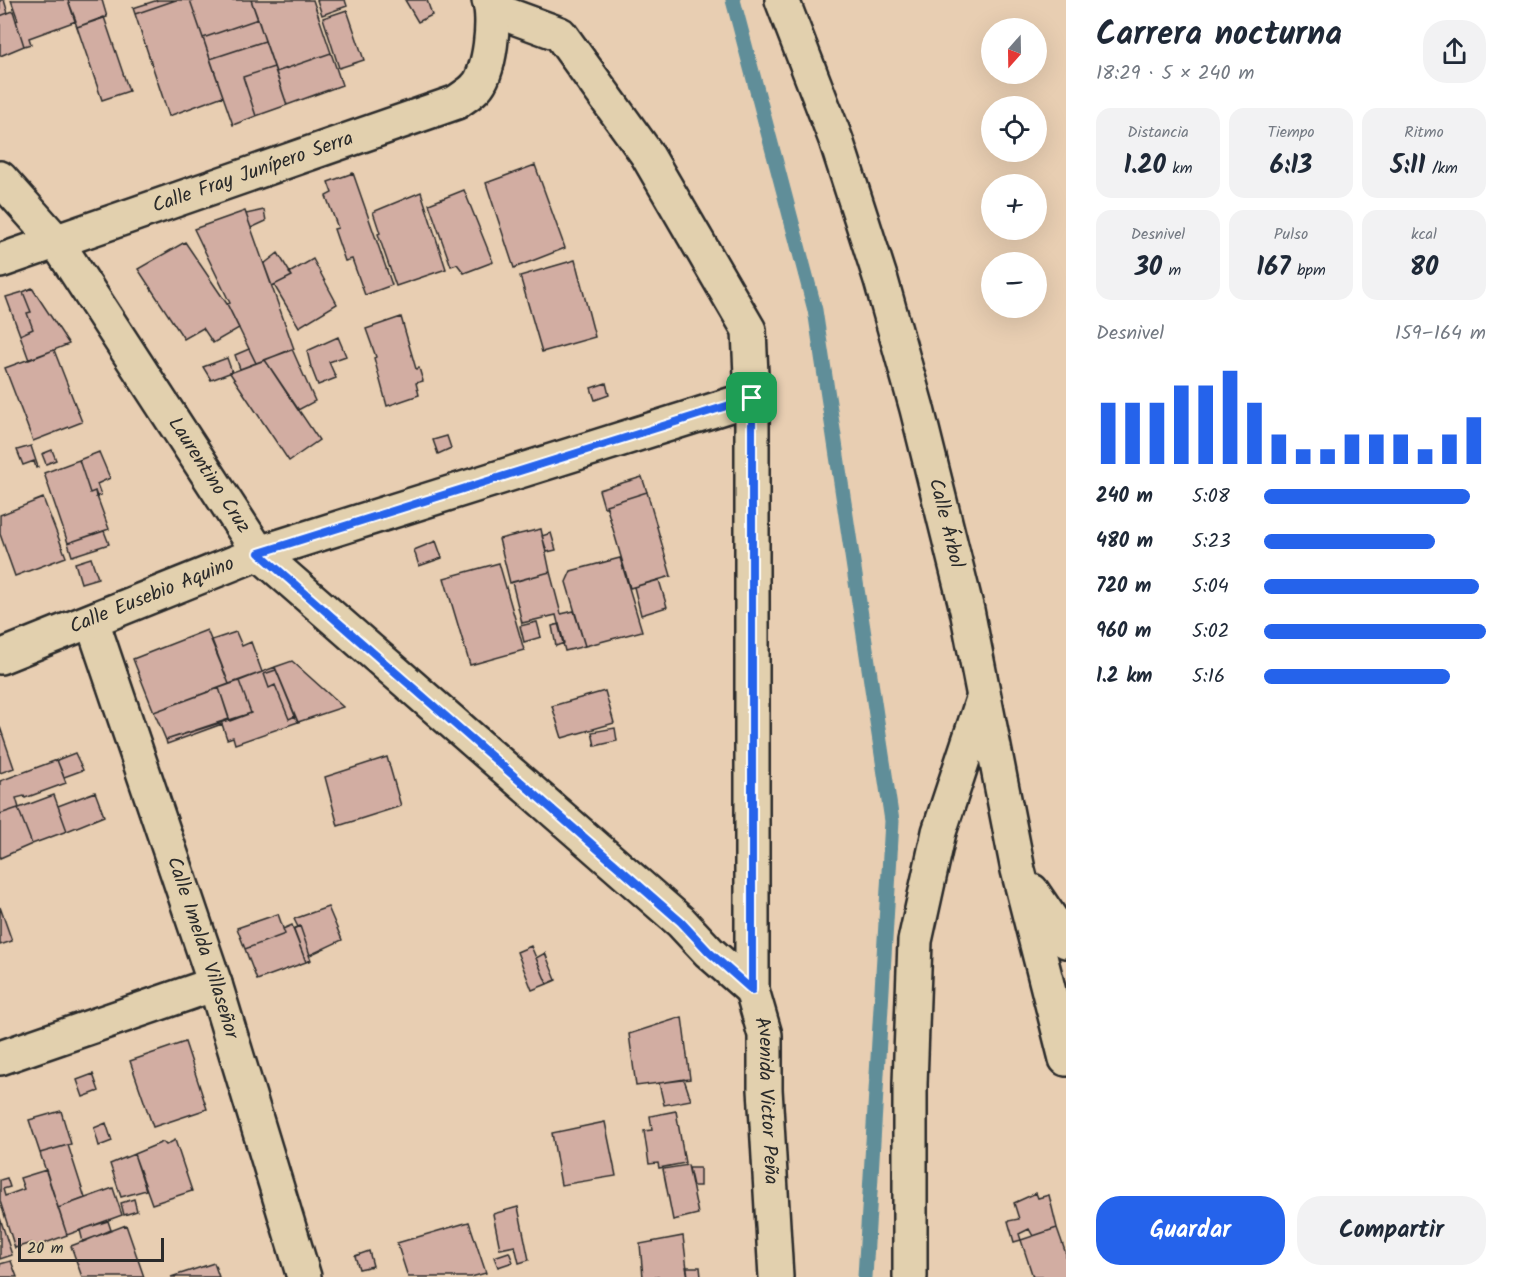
<!DOCTYPE html>
<html lang="es">
<meta charset="utf-8">
<style>
:root{--surface:#fff;--page:#f2f2f3;--text:#1f2937;--muted:#747a83;--accent:#2563eb}
body{margin:0;font-family:Kalam,sans-serif;background:var(--page);color:var(--text);height:100vh;display:flex;flex-direction:column;font-size:22px;white-space:nowrap}
*{box-sizing:border-box;margin:0}
p{font-size:20px;color:var(--muted)}
.icon{flex:none;width:33px;height:33px;fill:none;stroke:currentColor;stroke-width:2;stroke-linecap:round;stroke-linejoin:round}
.map{position:relative;flex:1;overflow:hidden}
.sheet{display:flex;flex-direction:column;background:var(--surface);width:450px}
.sheet>*{flex:none}
.needle{width:39px;rotate:200deg}
.buttons{position:absolute;left:981px;top:18px;display:grid;gap:12px}
.buttons a{display:grid;place-items:center;width:66px;height:66px;border-radius:50%;background:var(--surface);box-shadow:0 6px 24px #0002;font-size:30px}
.scale{position:absolute;left:18px;bottom:15px;width:146px;box-sizing:border-box;padding-left:6px;border:3px solid #2b2b2b;border-top:0;font-size:16px;line-height:21px;white-space:nowrap;color:#2b2b2b;-webkit-text-stroke:4px #e2d0ae;paint-order:stroke}
.pin{position:absolute;display:grid;place-items:center;width:51px;height:51px;color:#fff;margin:-26px;border-radius:12px;box-shadow:0 3px 9px #0006}
.round{display:grid;place-items:center;flex:none;width:63px;height:63px;border-radius:24px;background:var(--page)}
.head{display:flex;align-items:center;justify-content:space-between;height:102px;padding:0 30px}
h1{font-size:33px;font-weight:800;line-height:45px}
.metrics{display:grid;grid-template-columns:repeat(3,1fr);gap:9px;height:102px;padding:6px 30px}
.metrics div{display:grid;align-content:center;border-radius:15px;background:var(--page);text-align:center}
.metrics b{font-size:26px;font-weight:800}
.metrics small{font-size:16px;font-weight:400}
.metrics p{font-size:16px}
.chart{height:168px;padding:12px 30px}
.chart p{display:flex;justify-content:space-between}
.chart svg{width:100%;height:108px;margin-top:6px;stroke:var(--accent);stroke-width:6}
.primary-button{display:flex;gap:12px;margin-top:auto;padding:12px 30px}
.primary-button a{flex:1;height:69px;border-radius:24px;background:var(--accent);color:#fff;font-size:24px;font-weight:800;line-height:69px;text-align:center}
.primary-button a+a{background:var(--page);color:var(--text)}
ul{padding:0 30px;list-style:none;font-size:20px}
li{display:grid;grid-template-columns:96px 72px 1fr;align-items:center;height:45px}
li i{height:15px;border-radius:8px;background:var(--accent)}
main{display:flex;flex:1;min-height:0}
.map>svg:first-child{display:block}
.lines{fill:none;stroke-linecap:round;stroke-linejoin:round}
.stream{stroke:#608e99;stroke-width:15}
.building{fill:#d2ada2;stroke:#2b2b2b;stroke-width:1.5}
.street-casing{stroke:#2b2b2b;stroke-width:38}
.street{stroke:#e2d0ae;stroke-width:33}
.route-casing{stroke:#fff;stroke-width:12}
.route{stroke:#2563eb;stroke-width:8}
.labels{text-anchor:middle;dominant-baseline:central;stroke-width:6;stroke-linejoin:round;paint-order:stroke}
.street-label{font-size:20px;fill:#2b2b2b;stroke:#e2d0ae}
</style>
<main>
<div class="map">
<svg width="1066" height="1277" viewBox="0 0 1066 1277">
<rect width="100%" height="100%" fill="#e8ceb2"/>
<filter id="ink" filterUnits="userSpaceOnUse"><feTurbulence type="fractalNoise" baseFrequency=".0167" numOctaves="2"/><feDisplacementMap in="SourceGraphic" scale="12" xChannelSelector="R" yChannelSelector="G"/><feConvolveMatrix kernelMatrix="1 2 1 2 8 2 1 2 1" color-interpolation-filters="sRGB"/></filter>
<g filter="url(#ink)">
<g class="lines">
<path class="stream" d="M 733,0 L 815,310 L 892,821 L 865,1277"/>
</g>
<path class="building" d="M 0,0 L 4,0 L 8,13 L 0,16 Z
M 11,0 L 68,0 L 76,21 L 29,38 L 31,44 L 24,46 L 16,21 L 18,20 Z
M 68,0 L 102,0 L 107,17 L 77,27 Z
M 158,0 L 176,0 L 135,14 L 133,8 Z
M 176,0 L 190,0 L 223,96 L 169,116 L 135,14 Z
M 190,0 L 251,0 L 258,19 L 203,38 Z
M 251,0 L 313,0 L 331,53 L 276,72 Z
M 317,0 L 345,0 L 347,6 L 322,15 Z
M 405,0 L 427,0 L 432,15 L 418,22 Z
M 347,10 L 364,60 L 339,68 L 323,18 Z
M 13,11 L 24,46 L 0,56 L 0,16 Z
M 104,17 L 129,91 L 102,100 L 77,27 Z
M 258,19 L 265,41 L 210,59 L 203,38 Z
M 265,41 L 274,67 L 243,77 L 256,116 L 233,125 L 210,59 Z
M 331,53 L 342,85 L 287,105 L 276,72 Z
M 274,67 L 287,105 L 256,116 L 243,77 Z
M 535,165 L 565,248 L 514,268 L 486,183 Z
M 353,173 L 392,285 L 365,295 L 352,259 L 345,261 L 334,229 L 338,228 L 326,196 L 332,193 L 328,182 Z
M 464,190 L 493,262 L 464,273 L 457,264 L 451,266 L 429,204 Z
M 421,192 L 446,269 L 396,286 L 378,234 L 380,233 L 373,212 Z
M 264,210 L 266,221 L 251,228 L 246,214 Z
M 245,211 L 294,349 L 256,363 L 227,304 L 230,303 L 194,229 Z
M 185,242 L 227,304 L 239,328 L 213,343 L 203,328 L 184,339 L 138,269 Z
M 278,253 L 292,276 L 272,286 L 264,264 Z
M 313,259 L 337,304 L 299,327 L 274,285 L 292,276 L 289,273 Z
M 575,260 L 595,337 L 542,352 L 520,276 Z
M 32,288 L 69,344 L 29,360 L 20,335 L 33,329 L 27,313 L 31,312 L 23,292 Z
M 23,292 L 31,312 L 27,313 L 33,329 L 20,335 L 6,297 Z
M 401,317 L 416,369 L 419,368 L 423,381 L 416,383 L 419,395 L 387,406 L 374,358 L 376,357 L 366,329 Z
M 338,337 L 346,356 L 329,362 L 336,378 L 318,385 L 311,367 L 307,351 Z
M 249,349 L 256,363 L 240,369 L 235,355 Z
M 292,349 L 315,401 L 298,410 L 265,360 Z
M 54,350 L 82,422 L 33,441 L 5,368 Z
M 227,358 L 232,372 L 211,380 L 203,367 Z
M 265,360 L 319,440 L 289,461 L 230,373 Z
M 606,383 L 609,395 L 595,400 L 591,388 Z
M 447,436 L 451,448 L 438,454 L 433,440 Z
M 31,446 L 38,467 L 36,468 L 34,461 L 23,465 L 17,450 Z
M 52,450 L 56,460 L 46,464 L 42,454 Z
M 99,452 L 110,478 L 97,484 L 101,495 L 96,497 L 95,491 L 90,493 L 79,460 Z
M 79,460 L 90,493 L 95,491 L 109,529 L 68,543 L 44,473 Z
M 642,477 L 647,492 L 606,505 L 607,507 L 604,507 L 599,490 Z
M 647,492 L 671,576 L 630,588 L 606,505 Z
M 43,498 L 66,557 L 15,576 L 0,534 L 0,515 Z
M 541,529 L 550,572 L 510,583 L 499,539 Z
M 104,531 L 109,544 L 72,556 L 68,543 Z
M 551,533 L 556,550 L 547,552 L 542,536 Z
M 436,541 L 442,558 L 419,566 L 414,550 Z
M 91,558 L 98,578 L 81,583 L 75,563 Z
M 620,558 L 642,631 L 585,646 L 566,582 L 571,571 Z
M 499,563 L 524,650 L 470,665 L 444,578 Z
M 550,572 L 561,614 L 574,611 L 585,646 L 565,651 L 556,615 L 522,623 L 512,582 Z
M 659,580 L 667,607 L 641,615 L 634,587 Z
M 537,622 L 541,637 L 524,642 L 520,626 Z
M 559,624 L 564,643 L 556,646 L 552,626 Z
M 207,630 L 229,684 L 154,712 L 133,659 Z
M 236,632 L 242,646 L 251,642 L 262,672 L 229,684 L 212,640 Z
M 292,661 L 343,707 L 298,722 L 275,667 Z
M 275,667 L 276,670 L 264,674 L 269,688 L 275,685 L 289,719 L 295,716 L 298,722 L 235,744 L 233,737 L 227,739 L 222,724 L 167,744 L 166,740 L 251,713 L 239,681 Z
M 276,670 L 295,716 L 289,719 L 275,685 L 269,688 L 264,674 Z
M 239,681 L 251,713 L 230,721 L 219,688 Z
M 219,688 L 229,719 L 166,740 L 154,712 Z
M 605,691 L 614,723 L 562,738 L 552,706 Z
M 0,727 L 14,768 L 0,773 Z
M 615,728 L 617,741 L 595,746 L 592,732 Z
M 75,753 L 83,770 L 64,777 L 57,760 Z
M 387,757 L 401,806 L 338,826 L 325,777 Z
M 57,760 L 66,783 L 25,798 L 24,796 L 16,798 L 19,808 L 54,795 L 67,831 L 32,844 L 18,808 L 0,814 L 0,781 Z
M 95,792 L 104,816 L 67,831 L 58,806 Z
M 18,808 L 32,844 L 0,858 L 0,814 Z
M 0,907 L 12,941 L 0,945 Z
M 328,907 L 342,940 L 310,955 L 300,926 L 298,927 L 294,919 Z
M 278,914 L 285,934 L 245,949 L 237,928 Z
M 292,925 L 306,962 L 257,980 L 245,949 L 285,934 L 283,929 Z
M 300,926 L 310,955 L 309,955 L 311,960 L 306,962 L 293,929 Z
M 531,946 L 547,984 L 532,990 L 517,952 Z
M 545,953 L 556,980 L 547,984 L 536,958 Z
M 682,1017 L 690,1079 L 636,1086 L 629,1034 Z
M 185,1042 L 207,1109 L 153,1127 L 130,1061 Z
M 93,1074 L 99,1091 L 83,1097 L 77,1080 Z
M 684,1079 L 691,1100 L 664,1105 L 659,1083 Z
M 61,1111 L 71,1144 L 40,1153 L 29,1120 Z
M 676,1111 L 685,1163 L 659,1168 L 658,1163 L 649,1164 L 644,1131 L 652,1130 L 650,1116 Z
M 605,1122 L 616,1176 L 561,1185 L 552,1133 Z
M 106,1123 L 112,1141 L 99,1146 L 94,1128 Z
M 175,1140 L 192,1191 L 152,1204 L 134,1154 L 163,1142 L 166,1145 Z
M 68,1145 L 85,1198 L 58,1208 L 40,1153 Z
M 134,1154 L 146,1190 L 121,1197 L 110,1164 Z
M 688,1165 L 698,1214 L 673,1220 L 663,1169 Z
M 689,1168 L 700,1168 L 700,1186 L 693,1186 Z
M 46,1170 L 67,1235 L 32,1248 L 31,1243 L 15,1248 L 0,1201 L 0,1180 L 7,1178 L 10,1187 L 3,1189 L 5,1196 L 24,1189 L 20,1178 Z
M 113,1188 L 122,1215 L 67,1235 L 58,1208 Z
M 1036,1193 L 1038,1198 L 1049,1195 L 1057,1228 L 1033,1236 L 1029,1229 L 1019,1234 L 1021,1240 L 1014,1242 L 1008,1221 L 1019,1219 L 1014,1203 Z
M 134,1199 L 137,1211 L 124,1215 L 121,1203 Z
M 518,1207 L 529,1260 L 519,1263 L 515,1246 L 500,1249 L 493,1214 Z
M 0,1218 L 12,1255 L 0,1259 Z
M 108,1221 L 111,1230 L 83,1242 L 80,1230 Z
M 469,1222 L 486,1273 L 471,1277 L 408,1277 L 397,1243 Z
M 126,1225 L 144,1277 L 82,1277 L 71,1246 Z
M 1057,1228 L 1066,1254 L 1066,1277 L 1033,1277 L 1021,1240 Z
M 683,1236 L 688,1277 L 643,1277 L 640,1244 Z
M 369,1251 L 373,1266 L 359,1269 L 355,1256 Z
M 509,1252 L 513,1262 L 498,1267 L 494,1257 Z
M 11,1261 L 17,1277 L 0,1277 L 0,1264 Z
M 214,1263 L 219,1277 L 171,1277 Z
M 686,1267 L 700,1267 L 701,1277 L 686,1277 L 688,1277 Z"/>
<g class="lines">
<g class="street-casing">
<g id="street">
<path id="s1" d="M 782,0 L 836,140 L 881,280 L 917,409 L 967,610 L 1018,870 L 1066,1059"/>
<path d="M 492,9 L 560,34 L 646,153 L 749,330 L 752,398 L 752,990"/>
<path id="s2" d="M 0,178 L 56,241 L 259,553 L 681,922 L 709,952 L 752,990 L 765,1035 L 765,1089 L 776,1277"/>
<path id="s3" d="M 0,261 L 457,102 C 463,97 471,93 476,87 C 490,73 496,18 489,0"/>
<path id="s4" d="M 92,621 L 215,984 L 304,1277"/>
<path id="s5" d="M 0,657 L 259,553 L 752,398"/>
<path d="M 1032,891 L 1066,941"/>
<path d="M 0,1058 L 215,984"/>
<path d="M 910,1277 L 910,1084 L 915,941 L 939,832 L 983,699"/>
</g>
</g>
<use href="#street" class="street"/>
</g>
</g>
<g class="lines" filter="url(#ink)">
<g class="route-casing">
<path id="route" d="M 752,398 L 752,990 L 709,952 L 681,922 L 259,553 Z"/>
</g>
<use href="#route" class="route"/>
</g>
<g class="labels">
<g class="street-label">
<text stroke="none"><textPath href="#s3" startOffset="268">Calle Fray Junípero Serra</textPath></text>
<text stroke="none"><textPath href="#s2" startOffset="364">Laurentino Cruz</textPath></text>
<text stroke="none"><textPath href="#s1" startOffset="549">Calle Árbol</textPath></text>
<text stroke="none"><textPath href="#s5" startOffset="164">Calle Eusebio Aquino</textPath></text>
<text stroke="none"><textPath href="#s4" startOffset="345">Calle Imelda Villaseñor</textPath></text>
<text stroke="none"><textPath href="#s2" startOffset="1228">Avenida Victor Peña</textPath></text>
</g>
</g>
</svg>
<div class="buttons">
<a><svg class="needle" viewBox="-14 -14 28 28"><path d="M0-13l5 13h-10z" fill="#e53935"/><path d="M0 13l5-13h-10z" fill="#747a83"/></svg></a>
<a><svg class="icon" aria-label="locate" viewBox="0 0 24 24"><circle cx="12" cy="12" r="6"/><path d="M12 2v4M12 18v4M2 12h4M18 12h4"/></svg></a>
<a>+</a>
<a>−</a>
</div>
<div class="scale">20 m</div>
<div class="pin" style="left:752px;top:398px;background:#1e9e55"><svg class="icon" aria-label="arrive" viewBox="0 0 24 24"><path d="M6 21V4h12l-3 4 3 4H6"/></svg></div>
</div>
<section class="sheet">
<div class="head"><div><h1>Carrera nocturna</h1><p>18:29 · 5 × 240 m</p></div><a class="round"><svg class="icon" aria-label="share" viewBox="0 0 24 24"><path d="M12 15V3M7 8l5-5 5 5M5 13v7h14v-7"/></svg></a></div>
<div class="metrics">
<div><p>Distancia</p><b>1.20<small> km</small></b></div>
<div><p>Tiempo</p><b>6:13</b></div>
<div><p>Ritmo</p><b>5:11<small> /km</small></b></div>
</div>
<div class="metrics">
<div><p>Desnivel</p><b>30<small> m</small></b></div>
<div><p>Pulso</p><b>167<small> bpm</small></b></div>
<div><p>kcal</p><b>80</b></div>
</div>
<div class="chart"><p><span>Desnivel</span>159–164 m</p>
<svg viewBox="0 0 160 44" preserveAspectRatio="none"><path d="M5 44V19M15 44V19M25 44V19M35 44V12M45 44V12M55 44V6M65 44V19M75 44V32M85 44V38M95 44V38M105 44V32M115 44V32M125 44V32M135 44V38M145 44V32M155 44V25"/></svg>
</div>
<ul>
<li><b>240 m</b>5:08<i style="width:93%"></i></li>
<li><b>480 m</b>5:23<i style="width:77%"></i></li>
<li><b>720 m</b>5:04<i style="width:97%"></i></li>
<li><b>960 m</b>5:02<i style="width:100%"></i></li>
<li><b>1.2 km</b>5:16<i style="width:84%"></i></li>
</ul>
<div class="primary-button"><a>Guardar</a><a>Compartir</a></div>
</section>
</main>
